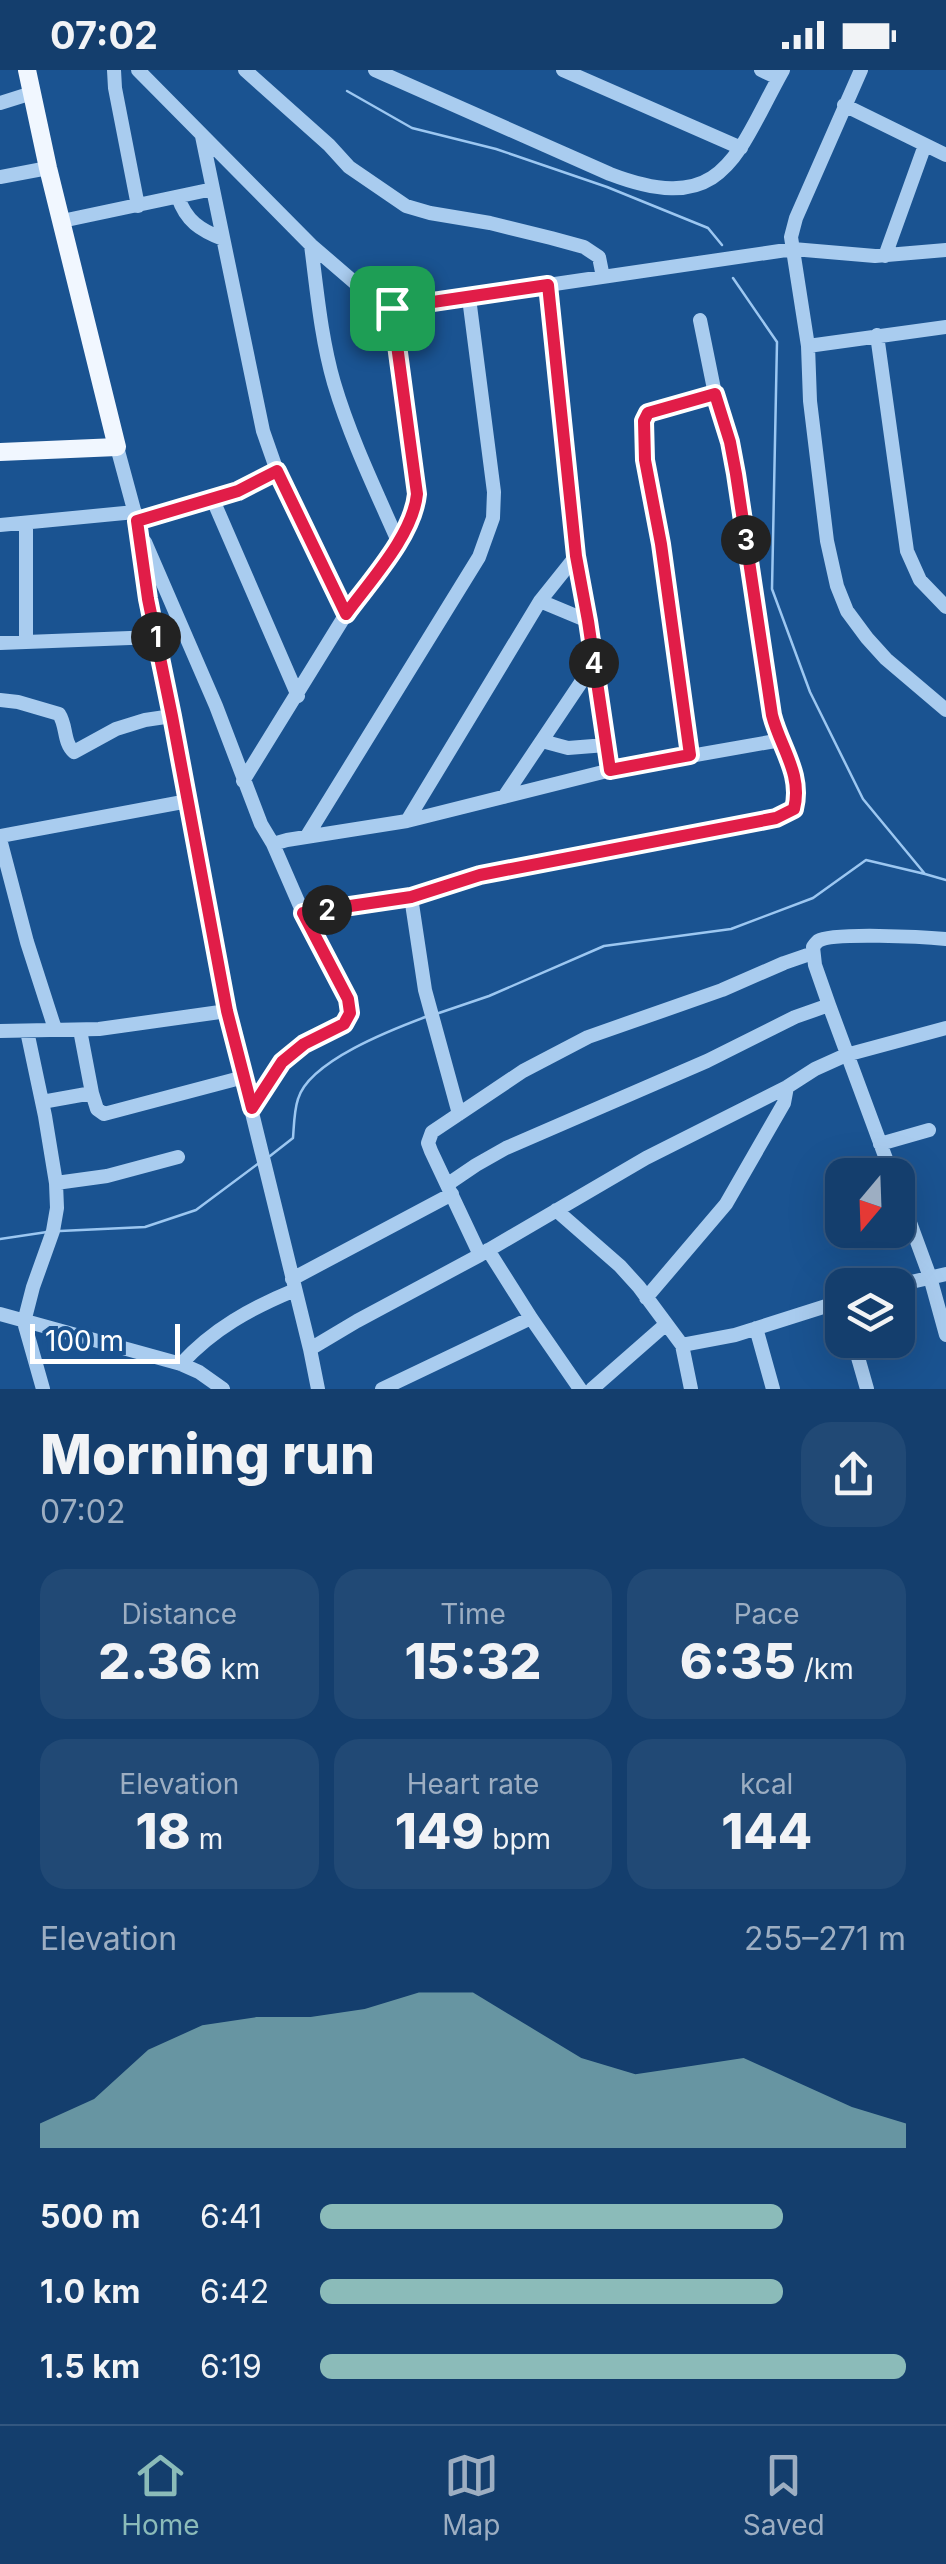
<!DOCTYPE html>
<meta charset="utf-8">
<style>
:root{--surface:#143e6d;--page:#214975;--text:#f1f3f6;--muted:#9daec2;--line:#335780;--accent:#8bbbb9}
body{margin:0;font-family:Inter,sans-serif;background:var(--page);color:var(--text);height:100vh;display:flex;flex-direction:column;font-size:38px;white-space:nowrap}
*{box-sizing:border-box;margin:0}
p{font-size:32px;color:var(--muted)}
.icon{flex:none;width:55px;height:55px;fill:none;stroke:currentColor;stroke-width:2;stroke-linecap:round;stroke-linejoin:round}
.map{position:relative;height:1319px;overflow:hidden}
.side{display:flex;flex-direction:column;background:var(--surface);flex:1}
.side>*{flex:none}
.needle{width:65px;rotate:199deg}
.fabs{position:absolute;left:825px;top:1088px;display:grid;gap:20px}
.fabs a{display:grid;place-items:center;width:90px;height:90px;border-radius:20px;background:var(--surface);box-shadow:0 10px 40px #0002,0 0 0 2px var(--line);font-size:50px}
.scale{position:absolute;left:30px;bottom:25px;width:150px;box-sizing:border-box;padding-left:10px;border:5px solid #fff;border-top:0;font-size:28px;line-height:35px;white-space:nowrap;color:#fff;-webkit-text-stroke:8px #1a5391;paint-order:stroke}
.pin{position:absolute;display:grid;place-items:center;width:85px;height:85px;color:#fff;margin:-42px;border-radius:20px;box-shadow:0 5px 15px #0006}
.km{position:absolute;width:50px;height:50px;margin:-25px;border-radius:50%;background:#222;color:#fff;font-size:28px;line-height:50px;text-align:center}
.round{display:grid;place-items:center;flex:none;width:105px;height:105px;border-radius:30px;background:var(--page)}
.overview{display:flex;align-items:center;justify-content:space-between;height:170px;padding:0 40px}
h1{font-size:55px;font-weight:800;line-height:75px}
.metrics{display:grid;grid-template-columns:repeat(3,1fr);gap:15px;height:170px;padding:10px 40px}
.metrics div{display:grid;align-content:center;border-radius:25px;background:var(--page);text-align:center}
.metrics b{font-size:50px;font-weight:800}
.metrics small{font-size:28px;font-weight:400}
.metrics p{font-size:28px}
.chart{height:280px;padding:20px 40px}
.chart p{display:flex;justify-content:space-between}
.chart svg{width:100%;height:180px;margin-top:10px;fill:var(--accent);opacity:.7}
ul{padding:0 40px;list-style:none;font-size:32px}
li{display:grid;grid-template-columns:160px 120px 1fr;align-items:center;height:75px}
li i{height:25px;border-radius:12px;background:var(--accent)}
.status{display:flex;justify-content:space-between;align-items:center;height:70px;padding:0 50px;background:var(--surface);direction:ltr}
.status svg{height:28px;fill:currentColor}
.tabs{display:flex;justify-content:space-around;align-items:center;height:140px;border-top:2px solid var(--line);background:var(--surface);font-size:28px;color:var(--muted)}
.tabs a{display:grid;justify-items:center;gap:5px}
.tabs .current{color:var(--accent)}
.map>svg:first-child{display:block}
.lines{fill:none;stroke-linecap:round;stroke-linejoin:round}
.stream{stroke:#9cc7f1;stroke-width:2.5}
.minor{stroke:#a9ccef;stroke-width:14}
.major{stroke:#f1f7ff;stroke-width:18}
.route-casing{stroke:#fff;stroke-width:20}
.route{stroke:#e11d48;stroke-width:12}
</style>
<div class="status"><b>07:02</b><svg viewBox="0 0 49 12"><path d="M0 12V9h3v3zM5 12V6h3v6zM10 12V3h3v9zM15 12V0h3v12zM26 1h20v11H26zM47 4h2v5h-2z"/></svg></div>
<div class="map">
<svg width="946" height="1319" viewBox="0 0 946 1319">
<rect width="100%" height="100%" fill="#1a5391"/>
<g class="lines">
<path class="stream" d="M 347,21 L 412,58 L 496,79 L 607,117 L 708,158 L 722,175
M 733,208 L 777,272 L 772,519 L 810,622 L 863,729 L 925,804 L 946,810
M 436,944 L 489,926 L 604,876 L 731,859 L 813,828 L 866,790 L 925,804
M 270,1086 L 293,1068 C 294,1056 294,1041 298,1029 C 309,991 393,959 428,946
M 60,1161 L 145,1157 L 196,1140 L 259,1093
M 0,1169 L 47,1162"/>
<path class="minor" d="M 114,0 L 115,18 L 138,136
M 138,0 L 311,175 L 376,231 L 392,238 L 793,179 L 875,186 L 946,180
M 245,0 L 329,75 L 349,97 L 406,136 L 430,143 L 490,153 L 551,168 L 584,177 L 599,187 L 603,207
M 375,0 L 610,104 C 725,148 736,84 783,0
M 563,0 L 741,78
M 761,0 L 778,8
M 861,0 L 796,148 L 791,167 L 808,276 L 810,331 L 827,471 L 837,516 L 847,541 L 867,568 L 886,589 L 946,640
M 0,33 L 32,23
M 844,35 L 946,85
M 202,66 L 263,361 L 277,401 L 346,544
M 0,107 L 48,98
M 178,127 C 186,151 200,160 223,169
M 62,151 L 213,119
M 311,175 C 317,221 321,268 334,313 C 350,367 375,419 398,471
M 885,186 L 925,75
M 548,215 L 576,486 L 588,551 L 611,700
M 877,265 L 907,481 L 920,510 L 946,537
M 808,276 L 946,257
M 117,377 L 137,451 L 148,529 L 172,646 L 227,941 L 310,1279 L 318,1319
M 213,430 L 298,626
M 137,451 L 213,430 L 238,421 L 277,401
M 26,454 L 26,572
M 0,455 L 135,442
M 145,472 L 216,636 L 261,754 L 273,774 L 303,843 L 347,929 L 350,943 L 344,953 L 304,974 L 282,991 L 252,1038
M 540,531 L 588,551
M 0,573 L 156,567
M 0,630 L 18,632 L 59,644 C 67,656 63,672 74,682 L 116,659 L 145,650 L 172,646
M 542,671 L 568,678 L 606,675
M 690,685 L 661,473 L 645,390 L 644,351 L 648,343 L 715,324 L 700,250
M 243,711 L 346,544 L 398,471 L 414,441 L 417,424 L 392,238
M 504,727 L 594,593
M 407,751 L 540,531 L 576,486
M 0,766 L 188,731
M 307,766 L 479,487 L 493,448 L 494,422 L 469,228
M 0,769 L 27,872 L 55,959
M 273,774 L 287,770 L 407,751 L 611,700 L 781,670
M 411,827 L 425,920 L 459,1044
M 303,843 L 411,827 L 479,805 L 777,748 L 794,739 C 804,704 781,677 772,645 L 737,404 L 730,372 L 715,324
M 80,960 L 92,1023 L 97,1039 L 104,1044 L 244,1007
M 0,961 L 99,959 L 227,941
M 27,961 L 45,1046 L 56,1113 L 57,1138 L 53,1161 L 33,1217 L 24,1252 L 43,1319
M 42,1032 L 92,1023
M 880,1074 L 929,1060
M 892,1105 L 829,935 L 815,895 L 813,877 C 814,875 816,873 818,871 C 832,862 925,867 946,869
M 56,1113 L 107,1106 L 178,1087
M 448,1114 L 476,1095 L 506,1078 L 707,991 L 795,947 L 829,935
M 898,1120 L 930,1207 L 946,1265
M 556,1140 L 620,1196 L 639,1217 L 682,1275 L 691,1319
M 488,1180 L 531,1248 L 580,1319
M 480,1185 L 431,1081 L 428,1073 L 432,1062 L 523,1001 L 588,967 L 722,920 L 784,893 L 813,883
M 292,1209 L 452,1124
M 898,1215 L 946,1204
M 646,1228 L 726,1134 L 784,1033 L 787,1017
M 0,1244 L 181,1294 L 199,1302 L 223,1319
M 756,1258 L 773,1319
M 853,1270 L 867,1319
M 682,1275 L 735,1265 L 842,1231
M 310,1279 L 357,1251 L 480,1185 L 646,1088 L 787,1017 L 815,999 L 846,985 L 946,958
M 181,1294 C 213,1259 251,1238 295,1220
M 382,1319 L 531,1248
M 592,1319 L 665,1255"/>
<path class="major" d="M 0,382 L 117,377 L 48,98 L 27,0"/>
</g>
<g class="lines">
<g class="route-casing">
<path id="route" d="M 548,215 L 576,486 L 588,551 L 610,700 L 690,685 L 661,474 L 645,390 L 644,351 L 648,343 L 715,324 L 730,372 L 736,404 L 772,645 C 780,677 803,704 794,739 L 776,748 L 480,805 L 411,827 L 303,843 L 348,929 L 350,943 L 344,954 L 304,974 L 282,992 L 252,1038 L 227,941 L 172,646 L 148,529 L 137,451 L 238,421 L 277,401 L 346,544 C 370,511 413,465 417,424 L 392,238 Z"/>
</g>
<use href="#route" class="route"/>
</g>
</svg>
<div class="fabs">
<a><svg class="needle" viewBox="-14 -14 28 28"><path d="M0-13l5 13h-10z" fill="#e53935"/><path d="M0 13l5-13h-10z" fill="#9daec2"/></svg></a>
<a><svg class="icon" aria-label="layers" viewBox="0 0 24 24"><path d="M12 4l9 5-9 5-9-5zM3 14l9 5 9-5"/></svg></a>
</div>
<div class="scale">100 m</div>
<div class="pin" style="left:392px;top:238px;background:#1e9e55"><svg class="icon" aria-label="arrive" viewBox="0 0 24 24"><path d="M6 21V4h12l-3 4 3 4H6"/></svg></div>
<b class="km" style="left:156px;top:567px">1</b>
<b class="km" style="left:327px;top:840px">2</b>
<b class="km" style="left:746px;top:470px">3</b>
<b class="km" style="left:594px;top:593px">4</b>
</div>
<section class="side">
<div class="overview"><div><h1>Morning run</h1><p>07:02</p></div><a class="round"><svg class="icon" aria-label="share" viewBox="0 0 24 24"><path d="M12 15V3M7 8l5-5 5 5M5 13v7h14v-7"/></svg></a></div>
<div class="metrics">
<div><p>Distance</p><b>2.36<small> km</small></b></div>
<div><p>Time</p><b>15:32</b></div>
<div><p>Pace</p><b>6:35<small> /km</small></b></div>
</div>
<div class="metrics">
<div><p>Elevation</p><b>18<small> m</small></b></div>
<div><p>Heart rate</p><b>149<small> bpm</small></b></div>
<div><p>kcal</p><b>144</b></div>
</div>
<div class="chart"><p><span>Elevation</span>255–271 m</p>
<svg viewBox="0 0 160 44" preserveAspectRatio="none"><path d="M0 44V38L10 32L20 20L30 14L40 12L50 12L60 10L70 6L80 6L90 14L100 22L110 26L120 24L130 22L140 28L150 34L160 38V44z"/></svg>
</div>
<ul>
<li><b>500 m</b>6:41<i style="width:79%"></i></li>
<li><b>1.0 km</b>6:42<i style="width:79%"></i></li>
<li><b>1.5 km</b>6:19<i style="width:100%"></i></li>
</ul>
</section>
<nav class="tabs">
<a class="current"><svg class="icon" aria-label="home" viewBox="0 0 24 24"><path d="M3 11l9-7 9 7M6 9v11h12V9"/></svg>Home</a>
<a><svg class="icon" aria-label="map" viewBox="0 0 24 24"><path d="M3 6l6-2 6 2 6-2v14l-6 2-6-2-6 2zM9 4v14M15 6v14"/></svg>Map</a>
<a><svg class="icon" aria-label="saved" viewBox="0 0 24 24"><path d="M7 4h10v16l-5-4-5 4z"/></svg>Saved</a>
</nav>
